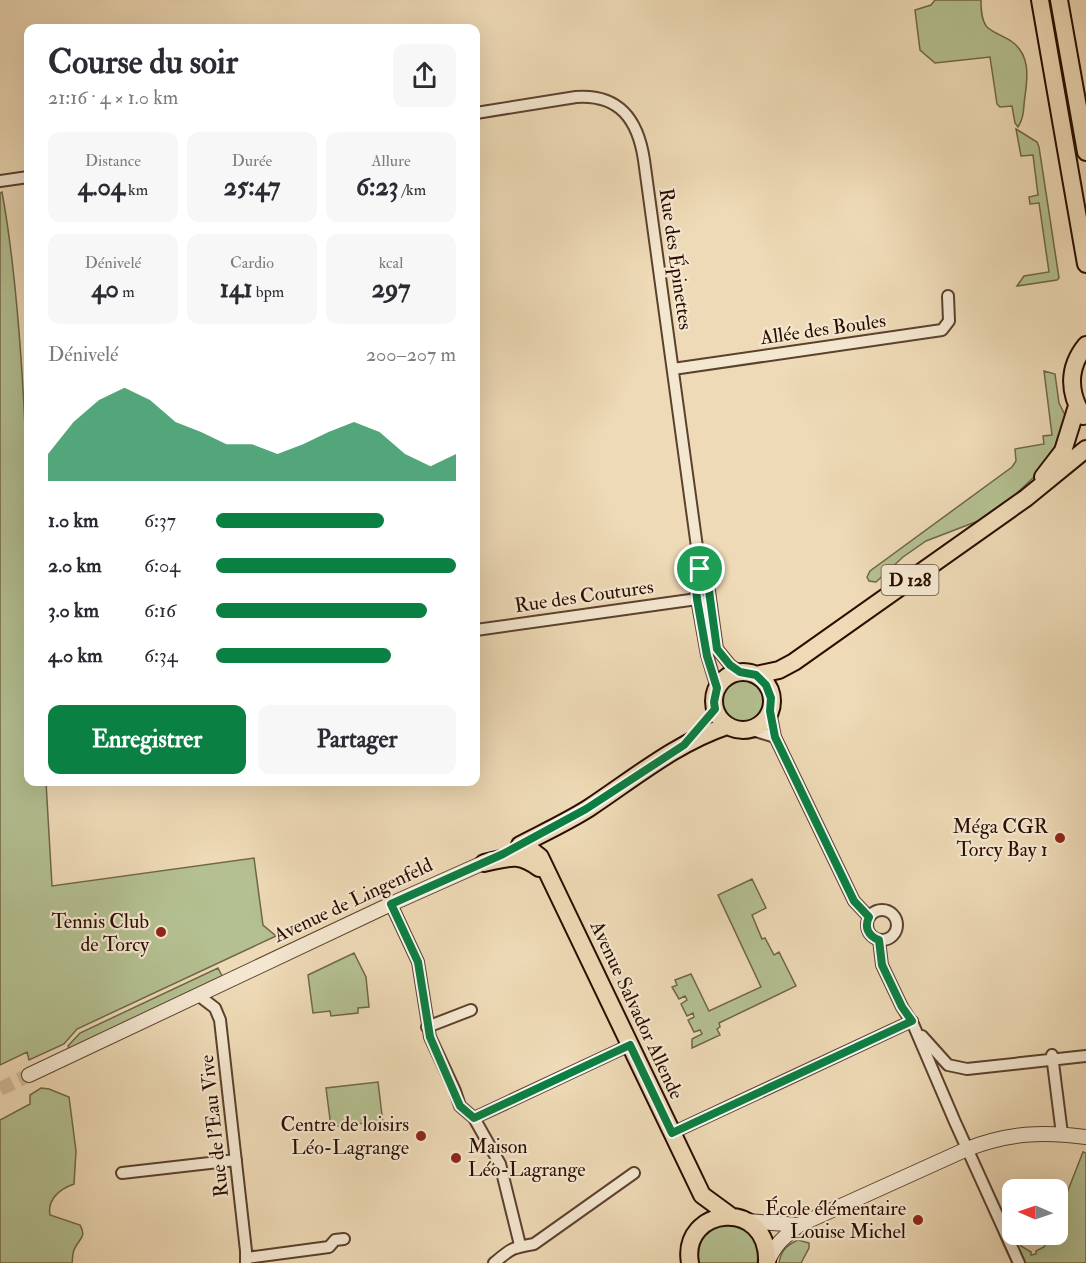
<!DOCTYPE html>
<html lang="fr">
<meta charset="utf-8">
<style>
:root{--surface:#fff;--page:#f7f7f7;--text:#2b2b33;--muted:#7c7c81;--accent:#0b8043}
body{margin:0;font-family:"IM FELL Double Pica",serif;background:var(--page);color:var(--text);height:100vh;display:flex;flex-direction:column;font-size:22px;white-space:nowrap}
*{box-sizing:border-box;margin:0}
p{font-size:20px;color:var(--muted)}
.icon{flex:none;width:33px;height:33px;fill:none;stroke:currentColor;stroke-width:2;stroke-linecap:round;stroke-linejoin:round}
.map{position:relative;flex:1;overflow:hidden}
.side{position:absolute;left:24px;top:24px;width:456px;height:762px;display:flex;flex-direction:column;background:var(--surface);border-radius:12px;box-shadow:0 6px 24px #0002}
.side>*{flex:none}
.needle{width:39px;rotate:272deg}
.controls{position:absolute;left:1002px;top:1179px;display:grid;gap:12px}
.controls a{display:grid;place-items:center;width:66px;height:66px;border-radius:12px;background:var(--surface);box-shadow:0 6px 24px #0002;font-size:30px}
.pin{position:absolute;display:grid;place-items:center;width:51px;height:51px;color:#fff;margin:-26px;border:3px solid #fff;border-radius:50%;box-shadow:0 2px 6px #0007}
.round{display:grid;place-items:center;flex:none;width:63px;height:63px;border-radius:12px;background:var(--page)}
.headline{display:flex;align-items:center;justify-content:space-between;height:102px;padding:0 24px}
h1{font-size:33px;font-weight:700;line-height:45px}
.metrics{display:grid;grid-template-columns:repeat(3,1fr);gap:9px;height:102px;padding:6px 24px}
.metrics div{display:grid;align-content:center;border-radius:12px;background:var(--page);text-align:center}
.metrics b{font-size:26px;font-weight:700}
.metrics small{font-size:16px;font-weight:400}
.metrics p{font-size:16px}
.chart{height:168px;padding:12px 24px}
.chart p{display:flex;justify-content:space-between}
.chart svg{width:100%;height:108px;margin-top:6px;fill:var(--accent);opacity:.7}
.button{display:flex;gap:12px;margin-top:auto;padding:12px 24px}
.button a{flex:1;height:69px;border-radius:12px;background:var(--accent);color:#fff;font-size:24px;font-weight:700;line-height:69px;text-align:center}
.button a+a{background:var(--page);color:var(--text)}
ul{padding:0 24px;list-style:none;font-size:20px}
li{display:grid;grid-template-columns:96px 72px 1fr;align-items:center;height:45px}
li i{height:15px;border-radius:8px;background:var(--accent)}
.map>svg:first-child{display:block}
.green{fill:#b4c091;stroke:#6f6648;stroke-width:1.5}
.lines{fill:none;stroke-linecap:round;stroke-linejoin:round}
.tertiary-tunnel{stroke:#d1bb9b;stroke-width:14;stroke-dasharray:14 7;stroke-linecap:butt}
.minor-casing{stroke:#5b402e;stroke-width:14}
.tertiary-casing{stroke:#5b402e;stroke-width:16}
.primary-casing{stroke:#2a0c00;stroke-width:20}
.minor{stroke:#f4e7d0;stroke-width:10}
.tertiary{stroke:#f4e7d0;stroke-width:14}
.primary{stroke:#eedab6;stroke-width:16}
.route-casing{stroke:#fff;stroke-width:12}
.route{stroke:#0b8043;stroke-width:8}
.poi-dot{fill:#8f2418;stroke:#f4e7d0;stroke-width:2}
.labels{text-anchor:middle;dominant-baseline:central;stroke-width:4.5;stroke-linejoin:round;paint-order:stroke}
.shield{fill:#f4e7d0;stroke:#674e3e;stroke-width:1.5}
.shield-label{font-size:18px;font-weight:bold;fill:#2a0c00}
.street-label{font-size:20px;fill:#2a0c00;stroke:#f4e7d0}
.poi-label{font-size:20px;fill:#2a0c00;stroke:#f4e7d0;text-anchor:end}
</style>
<div class="map">
<svg width="1086" height="1263" viewBox="0 0 1086 1263">
<rect width="100%" height="100%" fill="#eedab6"/>
<filter id="stains"><feTurbulence type="fractalNoise" baseFrequency=".00333" numOctaves="4"/><feColorMatrix values="0 0 0 0 .2 0 0 0 0 .09 0 0 0 0 .02 0 0 0 .5 -.17"/></filter>
<radialGradient id="worn" r=".72"><stop offset=".6" stop-color="#630" stop-opacity="0"/><stop offset="1" stop-color="#630" stop-opacity=".3"/></radialGradient>
<path class="green" d="M 935,0 L 981,0 C 981,8 981,20 987,27 C 993,33 1004,36 1011,41 C 1030,54 1028,76 1025,96 C 1023,108 1025,116 1018,127 L 1015,123 L 1012,106 L 1000,107 L 997,104 L 990,57 L 935,63 L 920,50 L 915,10 L 931,5 Z
M 1016,129 L 1037,142 L 1039,147 L 1059,278 L 1057,280 L 1017,286 L 1024,276 L 1049,272 L 1039,203 L 1030,204 L 1029,197 L 1038,195 L 1033,155 L 1021,156 Z
M 2,192 C 13,252 18,312 22,373 C 31,509 28,645 28,782 L 46,782 L 52,886 L 254,858 L 263,925 L 276,936 L 77,1029 L 64,1044 L 29,1060 L 27,1052 L 0,1065 L 0,193 Z
M 1044,371 L 1055,374 L 1059,403 L 1067,419 L 1063,441 L 1035,476 L 1018,492 L 978,521 L 926,541 L 903,557 L 876,582 L 869,581 L 867,577 L 870,571 L 1012,467 L 1016,461 L 1015,449 L 1044,444 L 1043,436 L 1052,435 Z
M721 700a22 22 0 1 1 44 0a22 22 0 1 1-44 0Z
M 752,879 L 766,908 L 752,915 L 762,939 L 765,938 L 774,955 L 779,952 L 796,986 L 719,1023 L 720,1027 L 717,1029 L 720,1035 L 692,1048 L 692,1039 L 702,1034 L 700,1030 L 694,1032 L 688,1020 L 694,1017 L 693,1013 L 687,1016 L 681,1004 L 687,1000 L 685,996 L 679,999 L 672,987 L 677,985 L 675,980 L 691,974 L 709,1011 L 761,987 L 718,895 Z
M 354,953 L 366,977 L 369,1007 L 358,1008 L 358,1013 L 331,1016 L 330,1011 L 313,1013 L 308,975 Z
M 218,968 L 222,976 L 69,1049 L 68,1046 L 80,1033 Z
M 378,1082 L 383,1123 L 375,1124 L 374,1122 L 331,1127 L 326,1088 Z
M 41,1088 L 49,1089 L 69,1097 L 76,1151 L 74,1184 C 60,1189 47,1199 50,1215 L 80,1225 C 87,1237 79,1239 75,1248 C 72,1252 73,1258 72,1263 L 0,1263 L 0,1120 L 30,1104 L 30,1095 Z
M 1083,1152 L 1086,1153 L 1086,1263 L 1012,1263 L 999,1234 L 1012,1228 L 1012,1234 L 1015,1235 L 1021,1246 L 1031,1252 L 1031,1255 L 1036,1254 L 1036,1251 L 1044,1247 L 1050,1235 L 1058,1234 L 1058,1216 Z
M 720,1225 C 726,1225 734,1224 740,1226 C 754,1231 760,1250 757,1263 L 699,1263 C 696,1245 703,1232 720,1225 Z
M 798,1240 L 809,1243 L 809,1248 L 801,1263 L 779,1263 C 781,1250 787,1245 798,1240 Z"/>
<g class="lines">
<path class="tertiary-tunnel" d="M 0,1089 L 29,1075"/>
<g class="minor-casing">
<path id="minor" d="M 476,113 L 576,97 C 620,94 638,120 644,160 L 700,569 L 709,591 L 717,649 L 730,665 L 740,672
M 0,181 L 28,177
M 673,369 L 942,330 L 949,321 L 948,296
M 700,569 L 696,587 L 697,599 L 707,655 L 717,688
M 476,630 L 697,599 L 704,601 L 707,616
M 770,711 L 775,737 L 854,901 L 869,917
M 749,729 L 775,737
M 391,904 L 418,962 L 430,1037 L 455,1091 L 460,1106 L 474,1118 L 630,1045
M867 925a15 15 0 1 1 30 0a15 15 0 1 1-30 0Z
M 879,940 L 882,965 L 902,1007 L 913,1024 L 955,1122 L 1019,1263
M 198,995 L 215,1008 L 220,1020 L 246,1251 L 246,1263
M 427,1027 L 471,1010
M 922,1036 L 948,1065 L 967,1069 L 1086,1056
M 1052,1055 L 1062,1134
M 474,1118 L 500,1164 L 520,1245
M 672,1133 L 912,1021
M 122,1173 L 236,1160
M 246,1258 L 329,1247 L 335,1240 L 344,1239
M 494,1263 C 512,1248 511,1248 534,1244 L 634,1173"/>
</g>
<g class="tertiary-casing">
<path id="tertiary" d="M 29,1075 L 391,904 L 492,859
M 747,1221 L 799,1225
M 767,1263 C 775,1244 783,1238 799,1225 L 967,1149 C 1009,1133 1042,1131 1086,1137"/>
</g>
<g class="primary-casing">
<path id="primary" d="M 1040,0 L 1086,264
M 1059,0 L 1086,152
M 1083,416 C 1068,392 1068,367 1086,345
M 1043,477 L 1063,451 L 1077,406
M714 701a29 29 0 1 1 58 0a29 29 0 1 1-58 0Z
M 756,675 L 779,670 L 794,662 L 1026,498 L 1086,449
M 520,845 L 530,849 L 540,857 L 702,1195 L 732,1217
M 520,845 C 543,833 567,822 589,808 C 633,779 676,743 727,726
M 484,863 C 508,858 518,852 539,868
M 690,1263 C 680,1206 770,1197 767,1263"/>
</g>
<use href="#minor" class="minor"/>
<use href="#tertiary" class="tertiary"/>
<use href="#primary" class="primary"/>
</g>
<g class="lines">
<g class="route-casing">
<path id="route" d="M 700,569 L 709,591 L 717,649 L 730,665 L 740,672 L 756,675 L 766,685 L 771,698 L 770,711 L 775,737 L 854,901 L 869,917 C 864,927 868,936 879,940 L 882,965 L 902,1007 L 912,1021 L 672,1133 L 630,1045 L 474,1118 L 460,1106 L 430,1037 L 418,962 L 391,904 L 503,854 L 586,809 L 684,745 L 715,709 L 714,702 L 717,688 L 707,656 L 697,599 L 696,587 Z"/>
</g>
<use href="#route" class="route"/>
</g>
<g class="poi-dot">
<circle cx="1060" cy="838" r="6"/>
<circle cx="161" cy="932" r="6"/>
<circle cx="421" cy="1136" r="6"/>
<circle cx="456" cy="1158" r="6"/>
<circle cx="918" cy="1220" r="6"/>
</g>
<g class="labels">
<rect class="shield" x="881.5" y="565" width="57" height="30" rx="4.5"/>
<g class="shield-label">
<text x="910" y="580">D 128</text>
</g>
<g class="street-label">
<text transform="translate(676 259) rotate(82)">Rue des Épinettes</text>
<text transform="translate(823 329) rotate(-8)">Allée des Boules</text>
<text transform="translate(584 596) rotate(-8)">Rue des Coutures</text>
<text transform="translate(353 900) rotate(-25)">Avenue de Lingenfeld</text>
<text transform="translate(637 1010) rotate(65)">Avenue Salvador Allende</text>
<text transform="translate(214 1126) rotate(-96)">Rue de l'Eau Vive</text>
</g>
<g class="poi-label">
<text x="1048" y="826">Méga CGR<tspan x="1048" dy="23">Torcy Bay 1</tspan></text>
<text x="149" y="921">Tennis Club<tspan x="149" dy="23">de Torcy</tspan></text>
<text x="409" y="1124">Centre de loisirs<tspan x="409" dy="23">Léo-Lagrange</tspan></text>
<text x="468" y="1146" text-anchor="start">Maison<tspan x="468" dy="23">Léo-Lagrange</tspan></text>
<text x="906" y="1208">École élémentaire<tspan x="906" dy="23">Louise Michel</tspan></text>
</g>
</g>
<rect width="100%" height="100%" filter="url(#stains)"/>
<rect width="100%" height="100%" fill="url(#worn)"/>
</svg>
<div class="controls">
<a><svg class="needle" viewBox="-14 -14 28 28"><path d="M0-13l5 13h-10z" fill="#e53935"/><path d="M0 13l5-13h-10z" fill="#7c7c81"/></svg></a>
</div>
<div class="pin" style="left:700px;top:569px;background:#1e9e55"><svg class="icon" aria-label="arrive" viewBox="0 0 24 24"><path d="M6 21V4h12l-3 4 3 4H6"/></svg></div>
<section class="side">
<div class="headline"><div><h1>Course du soir</h1><p>21:16 · 4 × 1.0 km</p></div><a class="round"><svg class="icon" aria-label="share" viewBox="0 0 24 24"><path d="M12 15V3M7 8l5-5 5 5M5 13v7h14v-7"/></svg></a></div>
<div class="metrics">
<div><p>Distance</p><b>4.04<small> km</small></b></div>
<div><p>Durée</p><b>25:47</b></div>
<div><p>Allure</p><b>6:23<small> /km</small></b></div>
</div>
<div class="metrics">
<div><p>Dénivelé</p><b>40<small> m</small></b></div>
<div><p>Cardio</p><b>141<small> bpm</small></b></div>
<div><p>kcal</p><b>297</b></div>
</div>
<div class="chart"><p><span>Dénivelé</span>200–207 m</p>
<svg viewBox="0 0 160 44" preserveAspectRatio="none"><path d="M0 44V33L10 20L20 11L30 6L40 11L50 20L60 24L70 29L80 29L90 33L100 29L110 24L120 20L130 24L140 33L150 38L160 33V44z"/></svg>
</div>
<ul>
<li><b>1.0 km</b>6:37<i style="width:70%"></i></li>
<li><b>2.0 km</b>6:04<i style="width:100%"></i></li>
<li><b>3.0 km</b>6:16<i style="width:88%"></i></li>
<li><b>4.0 km</b>6:34<i style="width:73%"></i></li>
</ul>
<div class="button"><a>Enregistrer</a><a>Partager</a></div>
</section>
</div>
